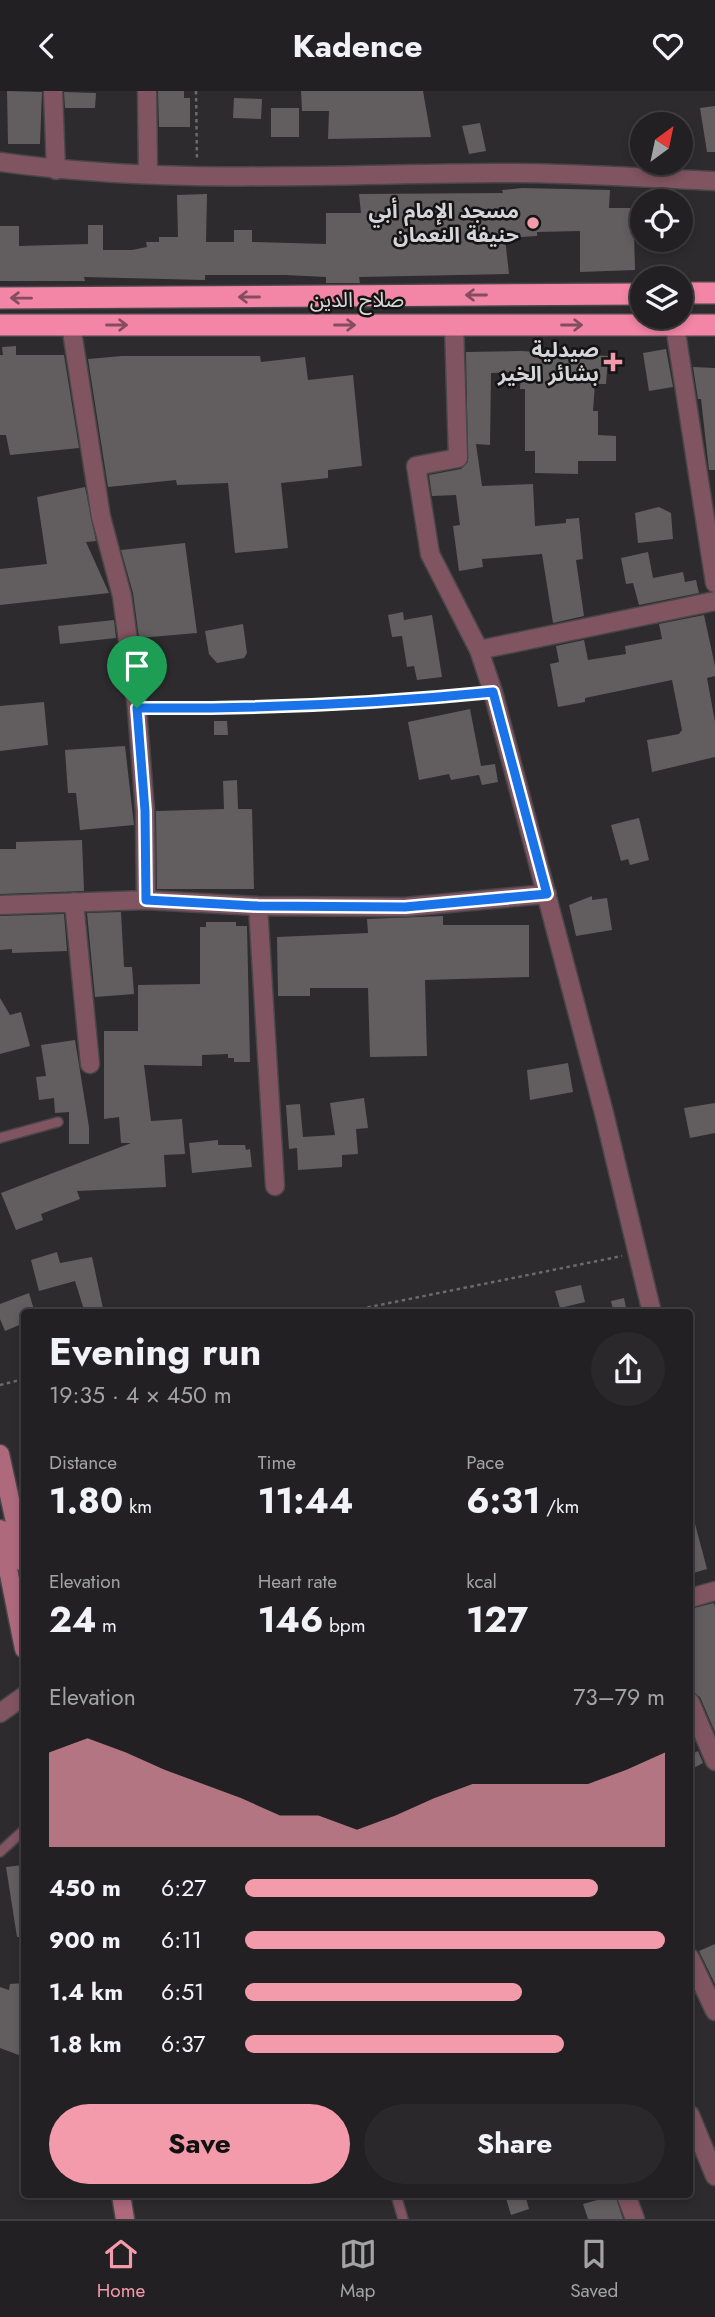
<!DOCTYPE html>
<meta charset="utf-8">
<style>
:root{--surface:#222022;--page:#2a282a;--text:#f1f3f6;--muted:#a2a3a5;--line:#3f3e40;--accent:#f39aab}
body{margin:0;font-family:Jost,"Noto Sans Arabic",sans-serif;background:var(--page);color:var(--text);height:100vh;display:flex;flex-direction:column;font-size:26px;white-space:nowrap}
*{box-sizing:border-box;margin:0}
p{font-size:23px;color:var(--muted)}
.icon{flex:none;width:38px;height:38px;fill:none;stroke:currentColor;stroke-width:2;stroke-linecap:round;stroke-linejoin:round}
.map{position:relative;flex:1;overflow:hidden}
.details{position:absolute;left:21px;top:1218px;width:672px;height:889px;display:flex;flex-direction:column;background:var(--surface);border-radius:7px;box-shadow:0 4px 10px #0003,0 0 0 2px var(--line)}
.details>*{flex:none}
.needle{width:46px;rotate:33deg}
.controls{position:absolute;left:630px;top:21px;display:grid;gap:14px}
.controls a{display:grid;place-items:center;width:63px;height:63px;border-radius:50%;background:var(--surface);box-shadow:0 4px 10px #0003,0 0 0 2px var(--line);font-size:35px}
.pin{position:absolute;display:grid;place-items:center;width:60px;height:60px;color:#fff;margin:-72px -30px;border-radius:50% 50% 50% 0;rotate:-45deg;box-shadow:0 0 7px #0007}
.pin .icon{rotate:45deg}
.round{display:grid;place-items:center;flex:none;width:74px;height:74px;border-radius:37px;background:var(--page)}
.summary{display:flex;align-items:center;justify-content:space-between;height:119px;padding:0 28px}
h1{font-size:38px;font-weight:700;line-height:52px}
.figures{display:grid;grid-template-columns:repeat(3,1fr);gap:10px;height:119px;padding:7px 28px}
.figures div{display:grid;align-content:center}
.figures b{font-size:35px;font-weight:700}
.figures small{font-size:19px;font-weight:400}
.figures p{font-size:19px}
.chart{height:196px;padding:14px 28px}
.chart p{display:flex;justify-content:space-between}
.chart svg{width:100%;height:126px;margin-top:7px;fill:var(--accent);opacity:.7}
.action{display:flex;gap:14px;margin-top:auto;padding:14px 28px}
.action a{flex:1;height:80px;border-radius:42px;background:var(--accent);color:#111;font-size:28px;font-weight:700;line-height:80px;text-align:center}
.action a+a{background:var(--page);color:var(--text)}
ul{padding:0 28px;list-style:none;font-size:23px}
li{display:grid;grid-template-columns:112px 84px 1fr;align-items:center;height:52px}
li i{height:18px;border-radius:9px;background:var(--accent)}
header{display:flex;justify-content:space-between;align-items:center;height:91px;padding:0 28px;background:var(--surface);font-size:32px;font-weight:700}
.menu{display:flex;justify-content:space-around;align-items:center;height:98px;border-top:2px solid var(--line);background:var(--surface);font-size:19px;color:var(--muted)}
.menu a{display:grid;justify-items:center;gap:4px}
.menu .active{color:var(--accent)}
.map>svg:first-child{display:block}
.building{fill:#625e60}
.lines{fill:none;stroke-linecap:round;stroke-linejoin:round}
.lane-casing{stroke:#484649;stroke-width:12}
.street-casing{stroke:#484649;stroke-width:21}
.secondary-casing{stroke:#484649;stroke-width:21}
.highway-casing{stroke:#484649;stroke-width:24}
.path{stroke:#6b6a6c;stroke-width:2.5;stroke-dasharray:3.5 3.5;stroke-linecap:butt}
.lane{stroke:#805460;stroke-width:9}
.street{stroke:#805460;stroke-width:18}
.secondary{stroke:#ae697d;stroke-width:18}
.highway{stroke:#f386a7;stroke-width:21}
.oneway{stroke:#844d5e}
.route-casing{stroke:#fff;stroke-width:14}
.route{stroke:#1a73e8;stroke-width:9}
.poi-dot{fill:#f39aab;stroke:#151415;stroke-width:2.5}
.labels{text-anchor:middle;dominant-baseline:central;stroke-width:5;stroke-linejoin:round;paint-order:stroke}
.poi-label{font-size:21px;font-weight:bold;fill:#d6d5d7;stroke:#151415;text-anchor:end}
.street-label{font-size:21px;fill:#d6d5d7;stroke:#151415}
</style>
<header><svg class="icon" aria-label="back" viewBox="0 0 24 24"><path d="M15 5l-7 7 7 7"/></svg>Kadence<svg class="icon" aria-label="heart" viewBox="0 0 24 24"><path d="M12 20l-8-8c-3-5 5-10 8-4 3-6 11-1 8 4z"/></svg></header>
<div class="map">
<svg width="715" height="2128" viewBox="0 0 715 2128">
<rect width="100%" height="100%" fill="#2d2b2e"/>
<path class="building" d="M 7,0 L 42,1 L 40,53 L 8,53 Z
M 158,0 L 184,0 L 184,7 L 190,7 L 190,36 L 159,36 Z
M 301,0 L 423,0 L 431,46 L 328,48 L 329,20 L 302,20 Z
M 64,1 L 96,2 L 95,17 L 65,17 Z
M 234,7 L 262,8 L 261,28 L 233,27 Z
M 715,15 L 715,61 L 707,61 L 700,17 Z
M 271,17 L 299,17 L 299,46 L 271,46 Z
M 480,32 L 486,60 L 469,63 L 462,35 Z
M 522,97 L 610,99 L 609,117 L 642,117 L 642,142 L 634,142 L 635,179 L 580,181 L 580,140 L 537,141 L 537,145 L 505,147 L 509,183 L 359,186 L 360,192 L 326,192 L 326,186 L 285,184 L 205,184 L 205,189 L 84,186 L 85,190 L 0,190 L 0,135 L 19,135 L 19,155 L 88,153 L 88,134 L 103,134 L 103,159 L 132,159 L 147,156 L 146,151 L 159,151 L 159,146 L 178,146 L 177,104 L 207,103 L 206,151 L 234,151 L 234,139 L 252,139 L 252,151 L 326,153 L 326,122 L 361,122 L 359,103 L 503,102 L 502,99 Z
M 16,255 L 16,264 L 64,264 L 79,357 L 10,364 L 6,344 L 0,344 L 0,264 L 3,264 L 2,256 Z
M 666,258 L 673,296 L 649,300 L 643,262 Z
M 521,260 L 608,265 L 606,293 L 595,293 L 593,320 L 598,320 L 598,344 L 616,345 L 616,370 L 578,370 L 578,383 L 535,382 L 535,360 L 525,360 L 525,298 L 520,298 L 521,281 L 491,282 L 490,354 L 476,353 L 482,395 L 533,393 L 535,435 L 566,432 L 566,428 L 579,427 L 583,468 L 576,469 L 584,525 L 553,532 L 542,463 L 482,468 L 483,476 L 459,480 L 453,435 L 460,434 L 456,404 L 432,405 L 429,384 L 461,378 L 468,371 L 466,261 Z
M 122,265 L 260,265 L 261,271 L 305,266 L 308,289 L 353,284 L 362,375 L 328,379 L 328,387 L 281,392 L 288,457 L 235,462 L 228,392 L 177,394 L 176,389 L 108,396 L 88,268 Z
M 693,276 L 715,277 L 715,379 L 709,379 L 701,308 L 698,308 Z
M 85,396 L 96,450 L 86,451 L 109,502 L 0,514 L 0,478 L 47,473 L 37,406 Z
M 659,416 L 671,422 L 673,448 L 638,452 L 635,422 Z
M 185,452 L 197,542 L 139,547 L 133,502 L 121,459 Z
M 648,461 L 653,487 L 683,481 L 685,491 L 696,489 L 699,502 L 639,514 L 633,492 L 626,493 L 621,467 Z
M 403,521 L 404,529 L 432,524 L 442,586 L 417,589 L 414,575 L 407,576 L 402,545 L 392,546 L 388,524 Z
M 704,524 L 715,575 L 715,585 L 707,587 L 715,631 L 715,666 L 652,681 L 647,649 L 679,643 L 682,639 L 672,589 L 585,607 L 585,611 L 558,616 L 550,573 L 559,571 L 556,555 L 584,549 L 588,569 L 626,563 L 625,555 L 662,548 L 659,533 Z
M 114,529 L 116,547 L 60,553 L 58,535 Z
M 243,533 L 247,562 L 244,567 L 217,572 L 209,563 L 205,540 Z
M 44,611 L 48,654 L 0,660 L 0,615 Z
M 470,618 L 481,675 L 495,673 L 498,691 L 482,694 L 479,684 L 451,689 L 449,683 L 419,689 L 408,631 Z
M 214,630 L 227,630 L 228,644 L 214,644 Z
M 125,655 L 134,734 L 80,739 L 76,702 L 68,702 L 65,659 Z
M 237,689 L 238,718 L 252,718 L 254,798 L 157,798 L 156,720 L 224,718 L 223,690 Z
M 639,727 L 649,769 L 630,774 L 628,768 L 621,770 L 611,734 Z
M 82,749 L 84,800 L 0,803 L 0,758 L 16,758 L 16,751 Z
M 592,805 L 592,809 L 607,807 L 612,839 L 576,845 L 569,814 Z
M 121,821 L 124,876 L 132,876 L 134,903 L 95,906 L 87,822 Z
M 64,823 L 67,860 L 12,862 L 12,858 L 0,859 L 0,825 Z
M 443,825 L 443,834 L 529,834 L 529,886 L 425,889 L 427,965 L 370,966 L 368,897 L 310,897 L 310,905 L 278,905 L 277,846 L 368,842 L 367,828 Z
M 206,831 L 236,831 L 236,835 L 247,835 L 250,971 L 234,971 L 234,967 L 228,967 L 228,963 L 202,964 L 202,975 L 144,974 L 151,1030 L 182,1028 L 185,1063 L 164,1064 L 166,1096 L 77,1100 L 80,1108 L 41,1123 L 43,1129 L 16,1139 L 1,1102 L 131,1052 L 121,1052 L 119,1026 L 104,1028 L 104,940 L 138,940 L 138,894 L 200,893 L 200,836 L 206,836 Z
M 0,907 L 10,924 L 21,921 L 30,955 L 0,963 Z
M 75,949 L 89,1036 L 89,1053 L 69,1053 L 69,1021 L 55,1022 L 54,1007 L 39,1009 L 36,986 L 46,985 L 41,954 Z
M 568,972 L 573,1001 L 530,1009 L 527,979 Z
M 364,1007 L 368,1037 L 356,1038 L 358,1063 L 342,1064 L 342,1076 L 298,1079 L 297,1057 L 289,1058 L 286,1014 L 300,1013 L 303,1046 L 335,1044 L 330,1012 Z
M 715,1012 L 715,1042 L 690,1047 L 684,1017 Z
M 218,1049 L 218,1054 L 245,1054 L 246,1059 L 250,1058 L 252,1076 L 192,1082 L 189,1052 Z
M 57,1161 L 60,1172 L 92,1166 L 104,1222 L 85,1222 L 75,1190 L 39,1200 L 31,1169 Z
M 581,1194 L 585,1211 L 560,1217 L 555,1200 Z
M 29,1202 L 35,1222 L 24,1222 L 24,1232 L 5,1240 L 0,1228 L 0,1213 Z
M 624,1207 L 627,1222 L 614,1222 L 611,1210 Z
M 694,1429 L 707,1478 L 690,1483 L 690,1430 Z
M 714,1512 L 715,1516 L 715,1641 L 700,1606 L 690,1600 L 690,1518 Z
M 698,1660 L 703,1672 L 690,1679 L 690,1664 Z
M 23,1774 L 24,1846 L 17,1846 L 6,1776 Z
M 715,1853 L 715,1893 L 699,1860 Z
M 24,1892 L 24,1966 L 0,1957 L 0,1896 L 9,1899 L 10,1893 Z
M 505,2104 L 525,2104 L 529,2118 L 511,2124 Z
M 615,2104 L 623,2128 L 588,2128 L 583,2113 Z"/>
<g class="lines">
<g class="lane-casing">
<path id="lane" d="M 0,1047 L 58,1031
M 0,1761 L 24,1739
M 396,2104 L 403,2128"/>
</g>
<g class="street-casing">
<path id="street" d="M 53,0 L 56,79
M 147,0 L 148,81
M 0,71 C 162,94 334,83 498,82 C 570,81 643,87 715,90
M 454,233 L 458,367 L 416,375 L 430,463 L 479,559 L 493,601 L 604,1022 L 652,1222
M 71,234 L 101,426 L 122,505 L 137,617 L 145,720 L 146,809
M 675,235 L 715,492
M 479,559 L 715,510
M 74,811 L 90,973
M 0,814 L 146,809 L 258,815 L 405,816 L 547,803
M 258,815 L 275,1095
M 690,1507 L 715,1500
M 690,1611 L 715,1670
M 0,1622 L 24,1605
M 690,1867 L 715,1920
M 690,2024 L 715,2085
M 626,2104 L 635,2128"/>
</g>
<g class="secondary-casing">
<path id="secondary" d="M 0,1363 L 24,1472
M 0,1438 L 24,1558
M 121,2104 L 125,2128"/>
</g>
<g class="highway-casing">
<path id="highway" d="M 681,202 L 715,202
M 0,207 L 642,203
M 0,234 L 715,234"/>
</g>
<path class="path" d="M 196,0 L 197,69
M 154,617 L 365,613 L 476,603
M 340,1222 L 622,1165
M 0,1294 L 24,1288"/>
<use href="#lane" class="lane"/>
<use href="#street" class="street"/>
<use href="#secondary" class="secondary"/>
<use href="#highway" class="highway"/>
</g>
<defs><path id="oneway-shaft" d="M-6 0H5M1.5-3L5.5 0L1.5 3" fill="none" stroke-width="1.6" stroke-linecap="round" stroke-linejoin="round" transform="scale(1.75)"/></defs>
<g class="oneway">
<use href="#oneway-shaft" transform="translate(476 204) rotate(180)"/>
<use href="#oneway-shaft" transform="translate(249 206) rotate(180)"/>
<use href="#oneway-shaft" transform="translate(21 207) rotate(-179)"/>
<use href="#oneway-shaft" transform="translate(117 234)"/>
<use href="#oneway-shaft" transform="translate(345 234)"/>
<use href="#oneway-shaft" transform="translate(572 234)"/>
</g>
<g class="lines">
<g class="route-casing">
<path id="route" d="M 493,601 L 547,803 L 405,816 L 258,815 L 146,809 L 145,720 L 137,617 C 257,618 374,613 493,601 Z"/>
</g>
<use href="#route" class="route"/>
</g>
<g class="poi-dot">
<circle cx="533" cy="132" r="7"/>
<path d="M609.5 260.5h7v7h7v7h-7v7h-7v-7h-7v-7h7z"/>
</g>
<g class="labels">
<g class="poi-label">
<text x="519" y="120">مسجد الإمام أبي<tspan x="519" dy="24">حنيفة النعمان</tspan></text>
<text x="599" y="259">صيدلية<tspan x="599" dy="24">بشائر الخير</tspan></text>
</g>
<g class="street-label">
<text x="357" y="209">صلاح الدين</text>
</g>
</g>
</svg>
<div class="controls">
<a><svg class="needle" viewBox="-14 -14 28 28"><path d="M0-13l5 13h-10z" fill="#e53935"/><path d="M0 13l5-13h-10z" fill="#a2a3a5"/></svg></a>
<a><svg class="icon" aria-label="locate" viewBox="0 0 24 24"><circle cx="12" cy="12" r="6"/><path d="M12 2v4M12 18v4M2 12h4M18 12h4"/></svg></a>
<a><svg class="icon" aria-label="layers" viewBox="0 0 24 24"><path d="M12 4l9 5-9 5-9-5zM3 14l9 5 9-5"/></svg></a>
</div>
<div class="pin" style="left:137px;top:617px;background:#1e9e55"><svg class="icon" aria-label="arrive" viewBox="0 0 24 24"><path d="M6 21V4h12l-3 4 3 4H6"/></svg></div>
<section class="details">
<div class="summary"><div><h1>Evening run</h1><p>19:35 · 4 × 450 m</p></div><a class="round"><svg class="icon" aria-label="share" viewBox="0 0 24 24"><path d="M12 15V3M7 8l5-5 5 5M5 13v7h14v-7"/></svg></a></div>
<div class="figures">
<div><p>Distance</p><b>1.80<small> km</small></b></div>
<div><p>Time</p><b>11:44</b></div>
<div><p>Pace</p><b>6:31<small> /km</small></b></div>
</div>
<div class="figures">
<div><p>Elevation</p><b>24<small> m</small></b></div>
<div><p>Heart rate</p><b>146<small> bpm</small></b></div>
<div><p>kcal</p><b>127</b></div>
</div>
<div class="chart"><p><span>Elevation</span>73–79 m</p>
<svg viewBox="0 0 160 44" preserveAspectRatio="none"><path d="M0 44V11L10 6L20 11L30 17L40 22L50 27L60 33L70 33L80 38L90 33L100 27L110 22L120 22L130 22L140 22L150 17L160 11V44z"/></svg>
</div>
<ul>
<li><b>450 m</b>6:27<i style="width:84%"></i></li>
<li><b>900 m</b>6:11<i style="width:100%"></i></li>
<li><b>1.4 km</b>6:51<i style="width:66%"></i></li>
<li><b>1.8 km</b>6:37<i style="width:76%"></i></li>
</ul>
<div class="action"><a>Save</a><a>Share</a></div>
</section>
</div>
<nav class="menu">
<a class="active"><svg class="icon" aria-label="home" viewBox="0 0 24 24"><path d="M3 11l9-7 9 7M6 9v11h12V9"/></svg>Home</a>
<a><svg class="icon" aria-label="map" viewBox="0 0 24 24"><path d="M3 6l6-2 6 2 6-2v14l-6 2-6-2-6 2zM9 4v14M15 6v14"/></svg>Map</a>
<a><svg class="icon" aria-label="saved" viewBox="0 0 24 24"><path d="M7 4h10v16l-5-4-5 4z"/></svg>Saved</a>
</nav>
